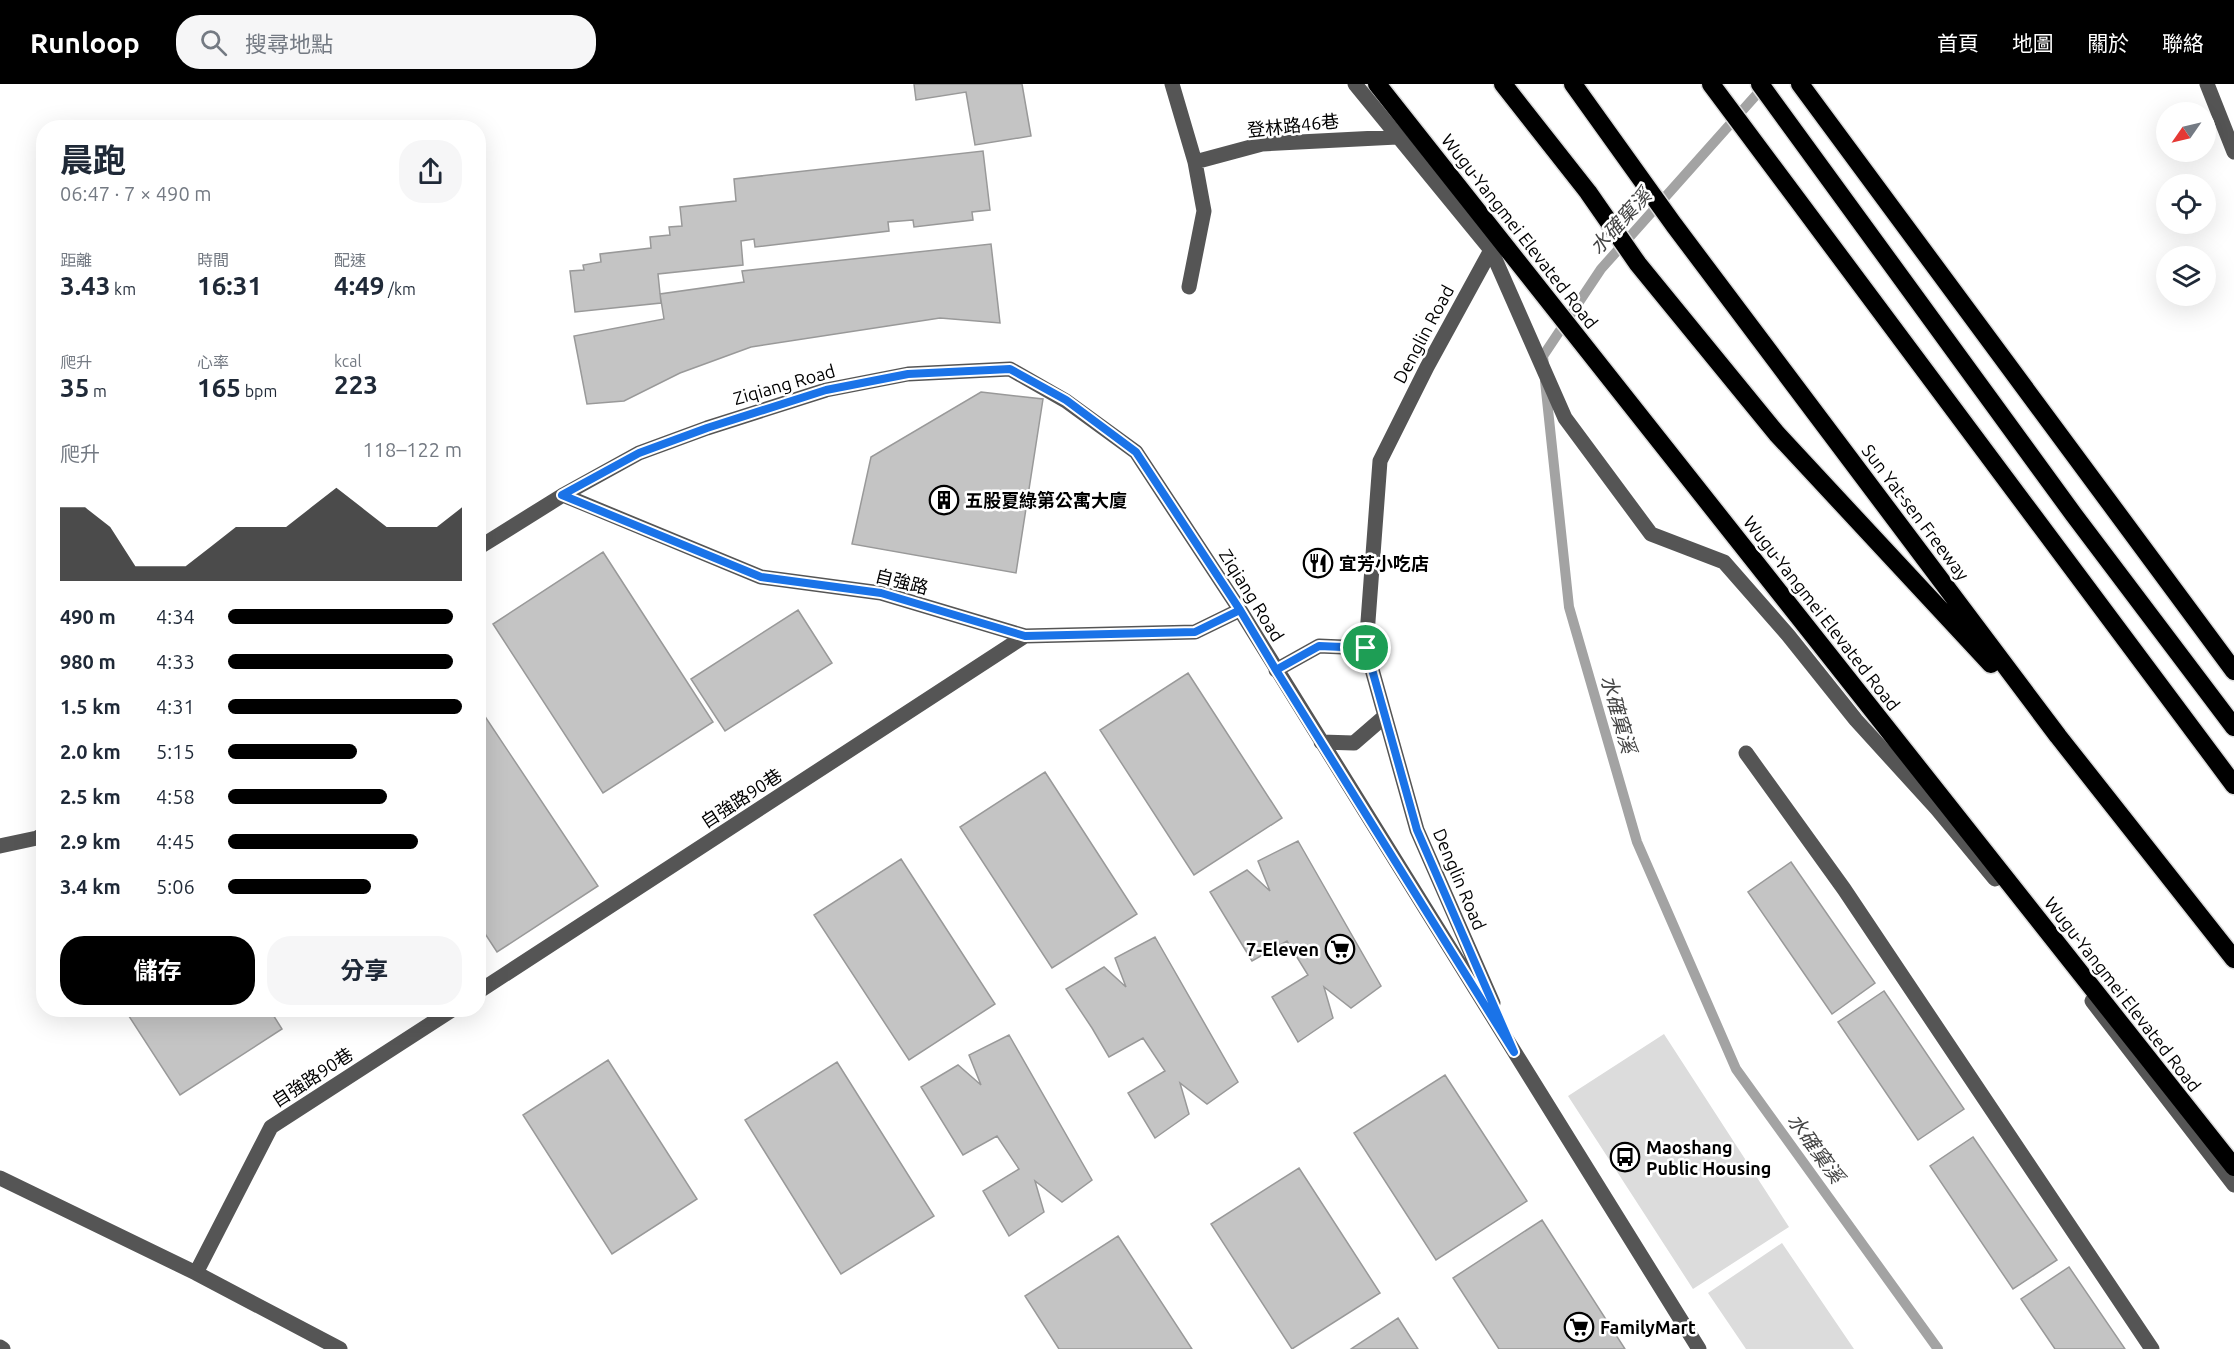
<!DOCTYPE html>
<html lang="zh-TW">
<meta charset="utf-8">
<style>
:root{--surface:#fff;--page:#f6f6f7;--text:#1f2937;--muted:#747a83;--accent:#000}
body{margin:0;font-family:Ubuntu,"Noto Sans TC",sans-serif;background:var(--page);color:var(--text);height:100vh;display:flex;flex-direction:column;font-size:22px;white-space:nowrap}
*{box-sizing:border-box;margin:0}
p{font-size:20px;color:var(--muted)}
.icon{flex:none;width:33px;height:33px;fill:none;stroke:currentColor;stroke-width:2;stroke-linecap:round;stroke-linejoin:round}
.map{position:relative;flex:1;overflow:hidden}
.sheet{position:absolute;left:36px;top:36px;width:450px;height:897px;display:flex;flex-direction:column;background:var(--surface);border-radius:24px;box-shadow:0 6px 24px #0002}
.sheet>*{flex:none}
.needle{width:39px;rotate:236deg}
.buttons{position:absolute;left:2156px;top:18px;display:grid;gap:12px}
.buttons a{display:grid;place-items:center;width:60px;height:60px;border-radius:50%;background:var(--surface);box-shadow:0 6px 24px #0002;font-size:30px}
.pin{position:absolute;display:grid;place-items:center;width:51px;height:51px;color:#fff;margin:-26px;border:3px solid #fff;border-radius:50%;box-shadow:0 2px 6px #0007}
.round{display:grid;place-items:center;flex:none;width:63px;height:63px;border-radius:24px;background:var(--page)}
.summary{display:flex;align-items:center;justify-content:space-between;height:102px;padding:0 24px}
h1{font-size:33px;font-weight:700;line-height:45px}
.metrics{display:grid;grid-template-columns:repeat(3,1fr);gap:9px;height:102px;padding:6px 24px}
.metrics div{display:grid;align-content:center}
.metrics b{font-size:26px;font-weight:700}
.metrics small{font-size:16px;font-weight:400}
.metrics p{font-size:16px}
.chart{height:168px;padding:12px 24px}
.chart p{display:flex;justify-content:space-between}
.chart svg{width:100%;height:108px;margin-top:6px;fill:var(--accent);opacity:.7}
.action{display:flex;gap:12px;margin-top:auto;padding:12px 24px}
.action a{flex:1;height:69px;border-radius:24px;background:var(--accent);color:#fff;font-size:24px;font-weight:700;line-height:69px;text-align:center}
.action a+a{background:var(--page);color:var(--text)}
ul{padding:0 24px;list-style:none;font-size:20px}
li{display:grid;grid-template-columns:96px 72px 1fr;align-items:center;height:45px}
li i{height:15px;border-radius:8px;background:var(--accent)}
header{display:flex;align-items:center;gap:36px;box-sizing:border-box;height:84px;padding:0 30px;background:var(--accent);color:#fff}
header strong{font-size:28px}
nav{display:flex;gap:33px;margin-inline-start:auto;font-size:21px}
.search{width:420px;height:54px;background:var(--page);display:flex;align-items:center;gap:15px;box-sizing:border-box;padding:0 21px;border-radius:24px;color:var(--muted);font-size:22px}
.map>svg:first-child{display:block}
.green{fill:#dcdcdc}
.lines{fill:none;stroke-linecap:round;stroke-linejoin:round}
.stream{stroke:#a3a3a3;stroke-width:10}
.building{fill:#c4c4c4;stroke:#999;stroke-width:1.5}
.highway-casing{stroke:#dbdbdb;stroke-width:21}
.minor{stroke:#555;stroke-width:15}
.highway{stroke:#000;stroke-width:18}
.route-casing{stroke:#fff;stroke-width:12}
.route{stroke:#1a73e8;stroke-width:8}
.labels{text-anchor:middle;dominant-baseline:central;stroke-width:5;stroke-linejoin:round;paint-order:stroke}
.street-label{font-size:18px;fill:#000;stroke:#fff}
.poi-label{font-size:18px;font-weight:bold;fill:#000;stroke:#fff;text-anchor:start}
.water-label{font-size:20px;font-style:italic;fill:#444;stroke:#fff}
</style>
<header>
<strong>Runloop</strong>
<div class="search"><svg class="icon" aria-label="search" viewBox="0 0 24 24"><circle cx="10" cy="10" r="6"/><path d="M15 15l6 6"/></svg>搜尋地點</div>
<nav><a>首頁</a><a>地圖</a><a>關於</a><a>聯絡</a></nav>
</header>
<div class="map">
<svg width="2234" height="1265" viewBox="0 0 2234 1265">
<rect width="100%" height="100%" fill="#fff"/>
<path class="green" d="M 1664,950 L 1789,1143 L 1693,1205 L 1568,1012 Z
M 1782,1159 L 1854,1265 L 1746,1265 L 1708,1209 Z"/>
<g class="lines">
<path class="stream" d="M 1544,282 L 1543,272 L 1601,185 L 1766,0
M 1545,297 L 1569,523 L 1637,758 L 1736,985 L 1938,1265"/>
</g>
<path class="building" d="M 914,0 L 1022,0 L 1031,52 L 975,61 L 966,8 L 916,16 Z
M 983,67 L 990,126 L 972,128 L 973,136 L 914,143 L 913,136 L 888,138 L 889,147 L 755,163 L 754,155 L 741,157 L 743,181 L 658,190 L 661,219 L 575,228 L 570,187 L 584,186 L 583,181 L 601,178 L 600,170 L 651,164 L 650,153 L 670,151 L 669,143 L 682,142 L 680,123 L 736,117 L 734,95 Z
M 991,160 L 1000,239 L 940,234 L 751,263 L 680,289 L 624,317 L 587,320 L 574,252 L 664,235 L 660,210 L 744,198 L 742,187 Z
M 981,308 L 1043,315 L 1016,489 L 852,460 L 871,373 Z
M 603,468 L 713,638 L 603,709 L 493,540 Z
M 798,526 L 832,579 L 725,647 L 691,595 Z
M 1188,589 L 1282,734 L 1194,791 L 1100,646 Z
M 478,622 L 598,802 L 497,868 L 478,839 Z
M 1045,688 L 1137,830 L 1052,884 L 960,743 Z
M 1298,757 L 1381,902 L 1351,924 L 1324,903 L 1333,934 L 1298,958 L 1272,913 L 1308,891 L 1287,857 L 1252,877 L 1210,808 L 1247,786 L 1270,807 L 1258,777 Z
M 901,775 L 995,920 L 909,976 L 814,831 Z
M 1791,778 L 1875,899 L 1832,930 L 1748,808 Z
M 1155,853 L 1238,998 L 1207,1020 L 1180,999 L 1189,1030 L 1155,1054 L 1128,1009 L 1165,987 L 1143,954 L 1109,973 L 1092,944 L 1066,905 L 1104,883 L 1126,903 L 1115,874 Z
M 1884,907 L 1964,1025 L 1918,1056 L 1838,938 Z
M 125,926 L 270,926 L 282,945 L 180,1011 Z
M 1009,951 L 1092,1096 L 1062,1118 L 1035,1097 L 1044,1128 L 1009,1152 L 983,1107 L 1019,1085 L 997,1052 L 963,1071 L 921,1003 L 958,981 L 981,1001 L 969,971 Z
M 608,976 L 697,1115 L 612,1170 L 523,1031 Z
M 837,978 L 934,1132 L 841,1190 L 745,1036 Z
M 1445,991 L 1527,1117 L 1436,1176 L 1354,1049 Z
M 1973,1053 L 2057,1176 L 2013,1205 L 1930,1082 Z
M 1299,1084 L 1380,1209 L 1292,1265 L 1211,1140 Z
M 1542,1136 L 1625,1265 L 1499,1265 L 1453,1194 Z
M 1118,1152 L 1192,1265 L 1059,1265 L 1025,1212 Z
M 2069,1183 L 2125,1265 L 2055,1265 L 2021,1215 Z
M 1398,1234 L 1418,1265 L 1351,1265 Z"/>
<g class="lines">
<g class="highway-casing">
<path id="highway" d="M 1377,0 L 2234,1083
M 1503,0 L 1588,108 L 1638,180 L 1777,350 L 1991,580
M 1573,0 L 1674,141 L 2058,652 L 2234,875
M 1711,0 L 2234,701
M 1760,0 L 2074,431 L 2234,643
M 1800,0 L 2234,587"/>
</g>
<path class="minor" d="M 1172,0 L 1195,78 L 1204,127 L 1189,203
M 1355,0 L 1491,166 L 1565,334 L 1651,450 L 1724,478 L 1788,551 L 1856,636 L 1937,725 L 1995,795
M 2207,0 L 2234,68
M 1195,78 L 1262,60 L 1397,53
M 1491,166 L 1427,283 L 1380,377 L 1366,564 L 1417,746 L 1493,919
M 563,411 L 761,493 L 881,509 L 1025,552 L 1195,548 L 1240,526
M 478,464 L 563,411 L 639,369 L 707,344 L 826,306 L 908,290 L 1010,285 L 1066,317 L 1136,368 L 1240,526 L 1699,1265
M 1276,586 L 1319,562 L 1366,564
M 1321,658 L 1354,659 L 1384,633
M 1746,669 L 1844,805 L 2152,1265
M 0,762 L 37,754 L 44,750
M 478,908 L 1025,552
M 2092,917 L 2234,1101
M 0,1094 L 196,1189 L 340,1265
M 196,1189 L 271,1043 L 452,926
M 0,1263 L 3,1265"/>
<use href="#highway" class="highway"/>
</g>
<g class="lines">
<g class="route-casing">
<path id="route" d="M 1366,564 L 1319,562 L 1276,586 L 1240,526 L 1195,548 L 1025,552 L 881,509 L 761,493 L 562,411 L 639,369 L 707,344 L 826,306 L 908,290 L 1010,285 L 1066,316 L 1136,368 L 1240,526 L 1276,586 L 1514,968 L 1417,746 L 1366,564"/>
</g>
<use href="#route" class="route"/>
</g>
<defs>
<g id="building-ring" transform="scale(1.5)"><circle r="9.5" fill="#fff" stroke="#000" stroke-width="1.5"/><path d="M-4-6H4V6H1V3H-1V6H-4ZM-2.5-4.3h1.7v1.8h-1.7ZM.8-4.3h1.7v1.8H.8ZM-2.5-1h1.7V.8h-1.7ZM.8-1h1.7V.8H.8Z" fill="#000"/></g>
<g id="restaurant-ring" transform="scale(1.5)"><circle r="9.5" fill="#fff" stroke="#000" stroke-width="1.5"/><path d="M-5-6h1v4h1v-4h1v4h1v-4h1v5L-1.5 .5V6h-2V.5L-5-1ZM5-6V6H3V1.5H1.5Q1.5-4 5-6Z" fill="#000"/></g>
<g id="supermarket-ring" transform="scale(1.5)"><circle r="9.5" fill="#fff" stroke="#000" stroke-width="1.5"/><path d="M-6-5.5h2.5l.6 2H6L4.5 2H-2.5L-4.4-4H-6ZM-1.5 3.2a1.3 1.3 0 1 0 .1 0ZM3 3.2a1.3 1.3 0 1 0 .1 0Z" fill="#000"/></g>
<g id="bus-ring" transform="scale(1.5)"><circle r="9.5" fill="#fff" stroke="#000" stroke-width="1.5"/><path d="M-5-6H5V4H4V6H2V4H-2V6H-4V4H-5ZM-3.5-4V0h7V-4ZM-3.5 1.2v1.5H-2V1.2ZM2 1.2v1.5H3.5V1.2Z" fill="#000"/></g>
</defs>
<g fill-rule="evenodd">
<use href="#building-ring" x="944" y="416"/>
<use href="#restaurant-ring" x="1318" y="479"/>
<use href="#supermarket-ring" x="1340" y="865"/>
<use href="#bus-ring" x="1625" y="1073"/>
<use href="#supermarket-ring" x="1579" y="1243"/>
</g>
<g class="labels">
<g class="street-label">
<text transform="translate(1293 41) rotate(-6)">登林路46巷</text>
<text transform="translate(1520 147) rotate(52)">Wugu-Yangmei Elevated Road</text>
<text transform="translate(1423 250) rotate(-62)">Denglin Road</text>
<text transform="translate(784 300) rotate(-16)">Ziqiang Road</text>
<text transform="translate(1916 428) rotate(53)">Sun Yat-sen Freeway</text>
<text transform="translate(902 497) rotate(14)">自強路</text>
<text transform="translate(1252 511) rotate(58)">Ziqiang Road</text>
<text transform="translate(1822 529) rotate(52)">Wugu-Yangmei Elevated Road</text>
<text transform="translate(741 714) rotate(-33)">自強路90巷</text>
<text transform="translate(1460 795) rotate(67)">Denglin Road</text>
<text transform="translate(2123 910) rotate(52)">Wugu-Yangmei Elevated Road</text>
<text transform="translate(312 993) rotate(-33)">自強路90巷</text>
</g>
<g class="poi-label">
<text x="965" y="416">五股夏綠第公寓大廈</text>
<text x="1339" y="479">宜芳小吃店</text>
<text x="1319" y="865" text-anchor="end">7-Eleven</text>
<text x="1646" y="1063">Maoshang<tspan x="1646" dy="21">Public Housing</tspan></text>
<text x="1600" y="1243">FamilyMart</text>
</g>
<g class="water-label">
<text transform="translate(1620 137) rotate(-48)">水確窠溪</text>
<text transform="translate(1619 630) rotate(74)">水確窠溪</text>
<text transform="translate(1816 1064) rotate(54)">水確窠溪</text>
</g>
</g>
</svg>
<div class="buttons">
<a><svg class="needle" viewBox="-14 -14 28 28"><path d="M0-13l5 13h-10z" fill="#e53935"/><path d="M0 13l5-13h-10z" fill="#747a83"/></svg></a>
<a><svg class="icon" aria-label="locate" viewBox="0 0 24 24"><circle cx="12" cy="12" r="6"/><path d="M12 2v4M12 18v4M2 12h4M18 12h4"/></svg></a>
<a><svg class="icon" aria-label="layers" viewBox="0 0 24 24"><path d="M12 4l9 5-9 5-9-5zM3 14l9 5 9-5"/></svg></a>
</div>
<div class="pin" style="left:1366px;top:564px;background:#1e9e55"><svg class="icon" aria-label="arrive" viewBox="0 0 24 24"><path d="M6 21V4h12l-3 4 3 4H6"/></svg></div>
<section class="sheet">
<div class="summary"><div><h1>晨跑</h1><p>06:47 · 7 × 490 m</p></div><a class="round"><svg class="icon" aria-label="share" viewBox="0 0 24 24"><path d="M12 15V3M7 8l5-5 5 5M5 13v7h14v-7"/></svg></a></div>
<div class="metrics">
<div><p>距離</p><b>3.43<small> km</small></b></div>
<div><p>時間</p><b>16:31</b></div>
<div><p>配速</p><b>4:49<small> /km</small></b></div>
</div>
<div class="metrics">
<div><p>爬升</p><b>35<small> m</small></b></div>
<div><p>心率</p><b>165<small> bpm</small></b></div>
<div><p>kcal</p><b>223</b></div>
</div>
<div class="chart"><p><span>爬升</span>118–122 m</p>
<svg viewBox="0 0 160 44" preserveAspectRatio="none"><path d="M0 44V14L10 14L20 22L30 38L40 38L50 38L60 30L70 22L80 22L90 22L100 14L110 6L120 14L130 22L140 22L150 22L160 14V44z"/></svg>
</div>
<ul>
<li><b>490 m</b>4:34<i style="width:96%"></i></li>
<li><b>980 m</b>4:33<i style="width:96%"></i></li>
<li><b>1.5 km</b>4:31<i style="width:100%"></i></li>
<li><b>2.0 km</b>5:15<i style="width:55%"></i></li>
<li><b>2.5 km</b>4:58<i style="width:68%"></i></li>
<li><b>2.9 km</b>4:45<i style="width:81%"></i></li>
<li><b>3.4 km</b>5:06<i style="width:61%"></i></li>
</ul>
<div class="action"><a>儲存</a><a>分享</a></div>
</section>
</div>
